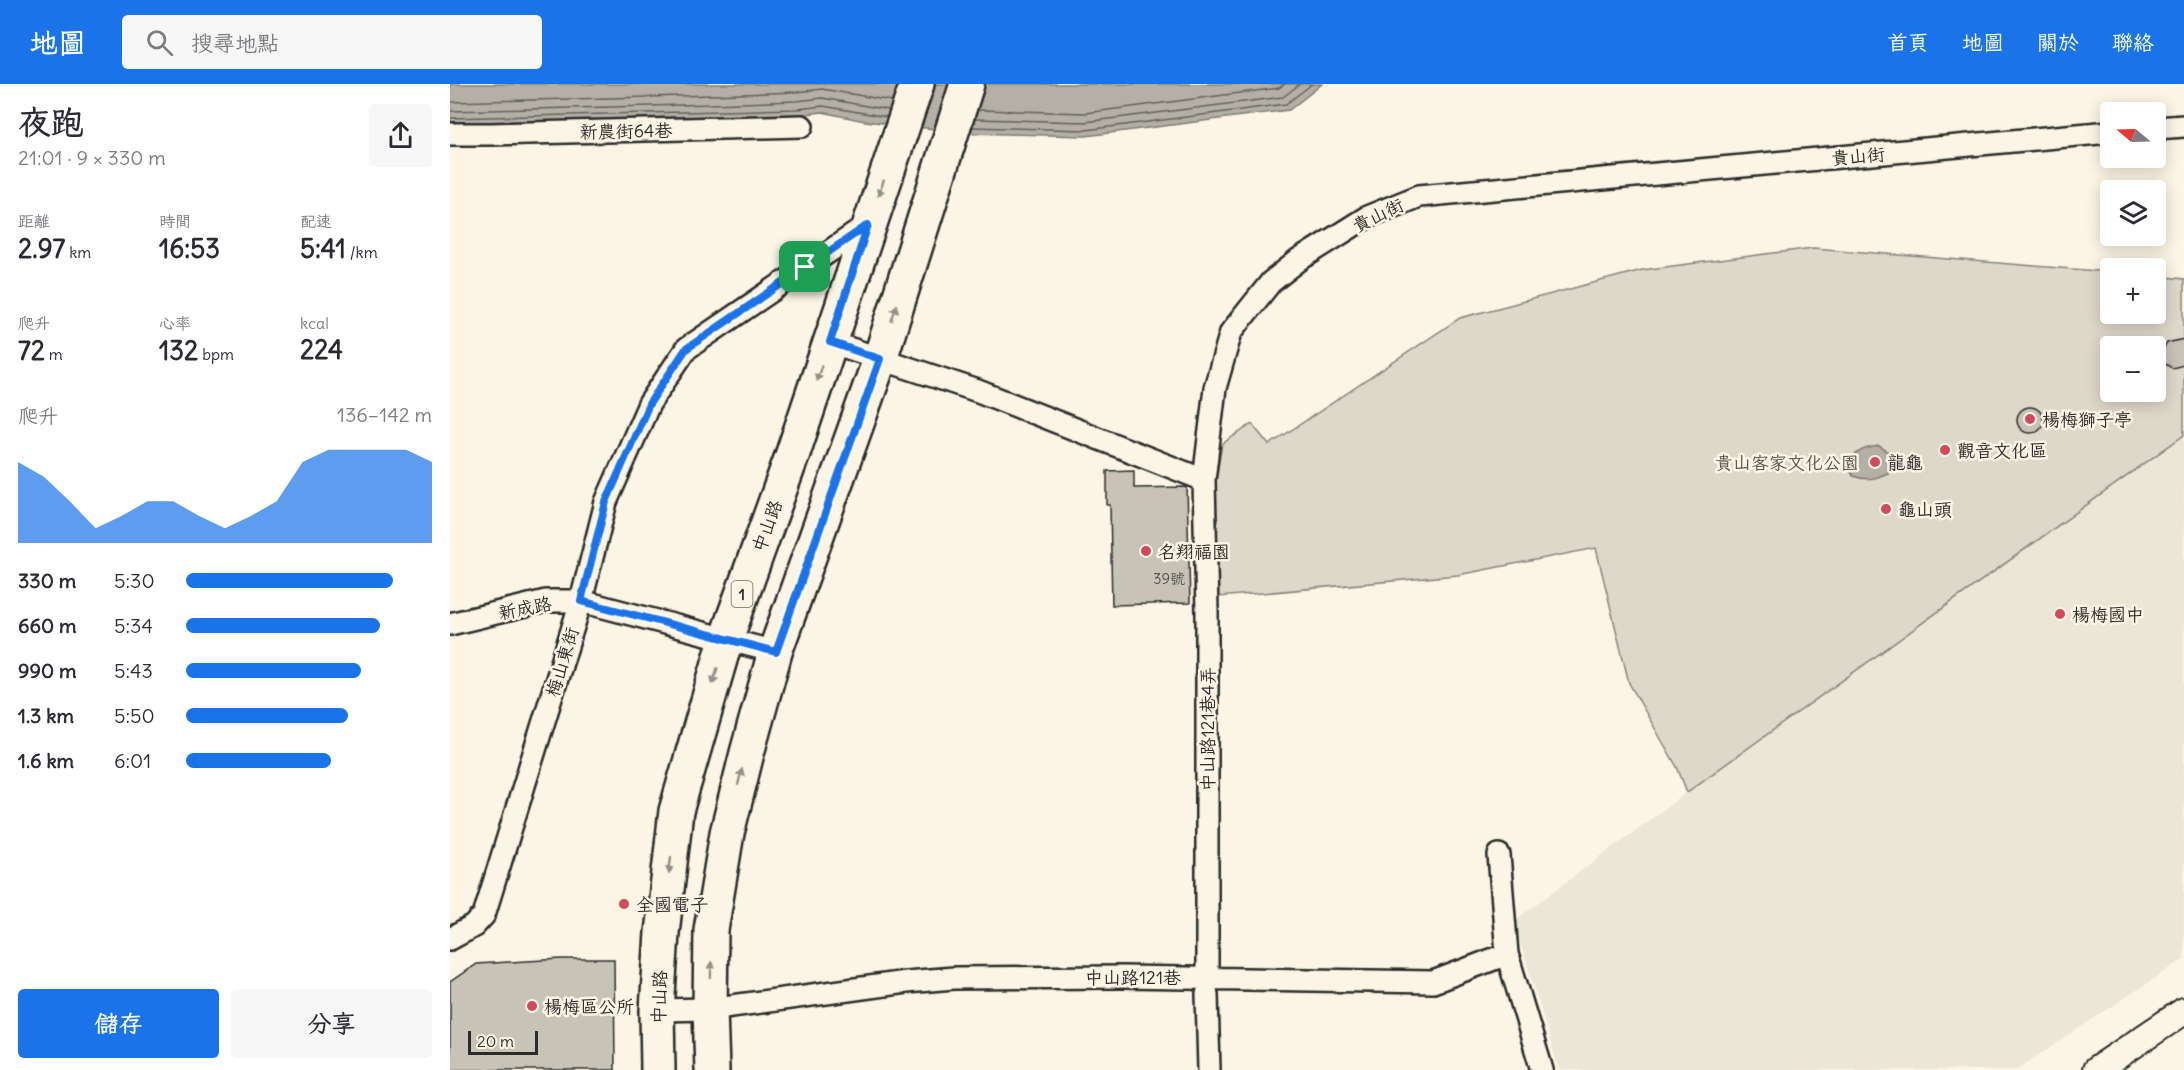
<!DOCTYPE html>
<html lang="zh-TW">
<meta charset="utf-8">
<style>
:root{--surface:#fff;--page:#f7f7f7;--text:#2b2b33;--muted:#7c7c81;--accent:#1a73e8}
body{margin:0;font-family:Delius,"LXGW WenKai TC",sans-serif;background:var(--page);color:var(--text);height:100vh;display:flex;flex-direction:column;font-size:22px;white-space:nowrap}
*{box-sizing:border-box;margin:0}
p{font-size:20px;color:var(--muted)}
.icon{flex:none;width:33px;height:33px;fill:none;stroke:currentColor;stroke-width:2;stroke-linecap:round;stroke-linejoin:round}
.map{position:relative;flex:1;overflow:hidden}
.drawer{display:flex;flex-direction:column;background:var(--surface);width:450px}
.drawer>*{flex:none}
.needle{width:39px;rotate:289deg}
.controls{position:absolute;left:1650px;top:18px;display:grid;gap:12px}
.controls a{display:grid;place-items:center;width:66px;height:66px;border-radius:6px;background:var(--surface);box-shadow:0 3px 15px #0003;font-size:30px}
.scale{position:absolute;left:18px;bottom:15px;width:70px;box-sizing:border-box;padding-left:6px;border:3px solid #2b2b2b;border-top:0;font-size:16px;line-height:21px;white-space:nowrap;color:#2b2b2b;-webkit-text-stroke:4px #fcf5e5;paint-order:stroke}
.pin{position:absolute;display:grid;place-items:center;width:51px;height:51px;color:#fff;margin:-26px;border-radius:12px;box-shadow:0 3px 9px #0006}
.round{display:grid;place-items:center;flex:none;width:63px;height:63px;border-radius:6px;background:var(--page)}
.head{display:flex;align-items:center;justify-content:space-between;height:102px;padding:0 18px}
h1{font-size:33px;font-weight:800;line-height:45px}
.metrics{display:grid;grid-template-columns:repeat(3,1fr);gap:9px;height:102px;padding:6px 18px}
.metrics div{display:grid;align-content:center}
.metrics b{font-size:26px;font-weight:800}
.metrics small{font-size:16px;font-weight:400}
.metrics p{font-size:16px}
.chart{height:168px;padding:12px 18px}
.chart p{display:flex;justify-content:space-between}
.chart svg{width:100%;height:108px;margin-top:6px;fill:var(--accent);opacity:.7}
.primary-button{display:flex;gap:12px;margin-top:auto;padding:12px 18px}
.primary-button a{flex:1;height:69px;border-radius:6px;background:var(--accent);color:#fff;font-size:24px;font-weight:800;line-height:69px;text-align:center}
.primary-button a+a{background:var(--page);color:var(--text)}
ul{padding:0 18px;list-style:none;font-size:20px}
li{display:grid;grid-template-columns:96px 72px 1fr;align-items:center;height:45px}
li i{height:15px;border-radius:8px;background:var(--accent)}
header{display:flex;align-items:center;gap:36px;box-sizing:border-box;height:84px;padding:0 30px;background:var(--accent);color:#fff}
header strong{font-size:28px}
nav{display:flex;gap:33px;margin-inline-start:auto;font-size:21px}
.search{width:420px;height:54px;background:var(--page);display:flex;align-items:center;gap:15px;box-sizing:border-box;padding:0 21px;border-radius:6px;color:var(--muted);font-size:22px}
main{display:flex;flex:1;min-height:0}
.map>svg:first-child{display:block}
.built{fill:#ece6d7}
.green{fill:#ded8ca;stroke:#84827a;stroke-width:1.5;fill-rule:evenodd}
.water{fill:#b4b0a5;stroke:#7d7b74;stroke-width:1.5}
.lines{fill:none;stroke-linecap:round;stroke-linejoin:round}
.shore{stroke:#62605c;stroke-width:1.5}
.building{fill:#c8c3b7;stroke:#2b2b2b;stroke-width:1.5}
.minor-casing{stroke:#2b2b2b;stroke-width:26}
.tertiary-casing{stroke:#2b2b2b;stroke-width:30}
.primary-casing{stroke:#2b2b2b;stroke-width:38}
.minor{stroke:#fcf5e5;stroke-width:21}
.tertiary{stroke:#fcf5e5;stroke-width:26}
.primary{stroke:#fcf5e5;stroke-width:33}
.oneway{fill:#949088}
.route-casing{stroke:#fff;stroke-width:12}
.route{stroke:#1a73e8;stroke-width:8}
.poi-dot{fill:#d1495b;stroke:#fcf5e5;stroke-width:2}
.labels{text-anchor:middle;dominant-baseline:central;stroke-width:5;stroke-linejoin:round;paint-order:stroke}
.number-label{font-size:15px;fill:#52514e}
.shield{fill:#fcf5e5;stroke:#6a6863;stroke-width:1.5}
.shield-label{font-size:16px;font-weight:bold;fill:#2b2b2b}
.street-label{font-size:18px;fill:#2b2b2b;stroke:#fcf5e5}
.poi-label{font-size:18px;fill:#2b2b2b;stroke:#fcf5e5;text-anchor:start}
.park-label{font-size:18px;fill:#585653;stroke:#fcf5e5}
</style>
<header>
<strong>地圖</strong>
<div class="search"><svg class="icon" aria-label="search" viewBox="0 0 24 24"><circle cx="10" cy="10" r="6"/><path d="M15 15l6 6"/></svg>搜尋地點</div>
<nav><a>首頁</a><a>地圖</a><a>關於</a><a>聯絡</a></nav>
</header>
<main>
<section class="drawer">
<div class="head"><div><h1>夜跑</h1><p>21:01 · 9 × 330 m</p></div><a class="round"><svg class="icon" aria-label="share" viewBox="0 0 24 24"><path d="M12 15V3M7 8l5-5 5 5M5 13v7h14v-7"/></svg></a></div>
<div class="metrics">
<div><p>距離</p><b>2.97<small> km</small></b></div>
<div><p>時間</p><b>16:53</b></div>
<div><p>配速</p><b>5:41<small> /km</small></b></div>
</div>
<div class="metrics">
<div><p>爬升</p><b>72<small> m</small></b></div>
<div><p>心率</p><b>132<small> bpm</small></b></div>
<div><p>kcal</p><b>224</b></div>
</div>
<div class="chart"><p><span>爬升</span>136–142 m</p>
<svg viewBox="0 0 160 44" preserveAspectRatio="none"><path d="M0 44V11L10 17L20 27L30 38L40 33L50 27L60 27L70 33L80 38L90 33L100 27L110 11L120 6L130 6L140 6L150 6L160 11V44z"/></svg>
</div>
<ul>
<li><b>330 m</b>5:30<i style="width:84%"></i></li>
<li><b>660 m</b>5:34<i style="width:79%"></i></li>
<li><b>990 m</b>5:43<i style="width:71%"></i></li>
<li><b>1.3 km</b>5:50<i style="width:66%"></i></li>
<li><b>1.6 km</b>6:01<i style="width:59%"></i></li>
</ul>
<div class="primary-button"><a>儲存</a><a>分享</a></div>
</section>
<div class="map">
<svg width="1734" height="986" viewBox="0 0 1734 986">
<rect width="100%" height="100%" fill="#fcf5e5"/>
<filter id="ink" filterUnits="userSpaceOnUse"><feTurbulence type="fractalNoise" baseFrequency=".0167" numOctaves="2"/><feDisplacementMap in="SourceGraphic" scale="12" xChannelSelector="R" yChannelSelector="G"/><feConvolveMatrix kernelMatrix="1 2 1 2 8 2 1 2 1" color-interpolation-filters="sRGB"/></filter>
<g filter="url(#ink)">
<path class="built" d="M 1734,351 L 1734,875 L 1566,986 L 1109,986 L 1064,837 L 1237,708 Z"/>
<path class="green" d="M 1363,164 L 1660,188 L 1660,230 L 1706,230 L 1706,192 L 1734,195 L 1734,351 L 1237,708 L 1227,683 L 1179,599 L 1146,464 L 1008,491 L 768,513 L 765,403 L 772,360 L 802,340 L 819,361 L 1010,234 L 1192,186 ZM 1660,262 L 1706,262 L 1706,308 L 1660,308 Z"/>
<path class="water" d="M 0,0 L 872,0 L 839,26 L 636,52 L 519,49 L 415,37 L 372,28 L 349,31 L 0,40 Z
M 1429,362 L 1440,369 L 1441,381 L 1438,389 C 1424,395 1417,397 1403,392 L 1398,383 C 1403,368 1413,364 1429,362 Z"/>
<g class="lines">
<path class="shore" d="M 0,18 L 199,13 L 347,8 L 372,5 L 442,17
M 528,26 L 635,29 L 829,4 L 835,0
M 0,27 L 200,22 L 347,17 L 372,14 L 439,26
M 0,34 L 348,25 L 373,22 L 437,33
M 525,35 L 635,38 L 833,13 L 850,0
M 522,43 L 636,46 L 836,20 L 862,0"/>
</g>
<path class="building" d="M 1734,255 L 1734,281 L 1722,284 L 1708,276 L 1717,259 Z
M1567 336a13 13 0 1 1 26 0a13 13 0 1 1-26 0Z
M 684,386 L 684,404 L 737,403 L 740,519 L 662,521 L 660,421 L 657,421 L 657,387 Z
M 112,875 L 164,875 L 165,986 L 0,986 L 0,898 L 26,880 Z"/>
<g class="lines">
<g class="minor-casing">
<path id="minor" d="M 1706,44 L 1734,42
M 0,50 L 42,50 L 352,42
M 380,258 L 528,307 L 754,396 L 765,304 L 781,248 L 821,198 L 849,176 L 917,133 L 969,112 L 1660,48
M 754,396 L 757,528 L 757,894
M 0,540 L 96,517 L 131,517 L 325,568
M 0,855 L 24,842 L 34,831 L 131,517 L 156,418 L 199,320 L 236,265 L 418,141
M 1057,870 L 1092,986
M 757,910 L 759,986
M 207,926 L 260,925 L 456,898 L 504,894 L 671,893 L 983,898 L 1057,870 L 1049,771"/>
</g>
<g class="tertiary-casing">
<path id="tertiary" d="M 1646,986 L 1734,927"/>
</g>
<g class="primary-casing">
<path id="primary" d="M 208,986 L 207,926 L 212,849 L 226,727 L 276,555 L 342,372 L 467,0
M 262,986 L 260,925 L 261,846 L 277,749 L 297,669 L 325,568 L 430,275 L 517,0"/>
</g>
<use href="#minor" class="minor"/>
<use href="#tertiary" class="tertiary"/>
<use href="#primary" class="primary"/>
</g>
<defs><path id="oneway-solid" d="M-6-.8H1V-3.2L6.5 0L1 3.2V.8H-6Z" transform="scale(1.5)"/></defs>
<g class="oneway">
<use href="#oneway-solid" transform="translate(431 104) rotate(110)"/>
<use href="#oneway-solid" transform="translate(444 229) rotate(-72)"/>
<use href="#oneway-solid" transform="translate(369 289) rotate(108)"/>
<use href="#oneway-solid" transform="translate(265 592) rotate(107)"/>
<use href="#oneway-solid" transform="translate(290 693) rotate(-76)"/>
<use href="#oneway-solid" transform="translate(220 781) rotate(97)"/>
<use href="#oneway-solid" transform="translate(261 886) rotate(-89)"/>
</g>
</g>
<g class="lines" filter="url(#ink)">
<g class="route-casing">
<path id="route" d="M 418,141 L 380,258 L 430,275 L 326,568 L 131,517 L 156,418 L 199,320 L 236,265 Z"/>
</g>
<use href="#route" class="route"/>
</g>
<g class="poi-dot">
<circle cx="1580" cy="335" r="6"/>
<circle cx="1495" cy="366" r="6"/>
<circle cx="1425" cy="378" r="6"/>
<circle cx="1436" cy="425" r="6"/>
<circle cx="696" cy="467" r="6"/>
<circle cx="1610" cy="530" r="6"/>
<circle cx="174" cy="820" r="6"/>
<circle cx="82" cy="922" r="6"/>
</g>
<g class="labels">
<g class="number-label">
<text x="719" y="494">39號</text>
</g>
<rect class="shield" x="281.5" y="497" width="21" height="26" rx="4.5"/>
<g class="shield-label">
<text x="292" y="510">1</text>
</g>
<g class="street-label">
<text transform="translate(176 47) rotate(-1)">新農街64巷</text>
<text transform="translate(1408 72) rotate(-5)">貴山街</text>
<text transform="translate(928 131) rotate(-26)">貴山街</text>
<text transform="translate(317 442) rotate(-70)">中山路</text>
<text transform="translate(75 524) rotate(-11)">新成路</text>
<text transform="translate(112 578) rotate(-73)">梅山東街</text>
<text transform="translate(757 645) rotate(-90)">中山路121巷4弄</text>
<text x="683" y="893">中山路121巷</text>
<text transform="translate(209 913) rotate(-88)">中山路</text>
</g>
<g class="poi-label">
<text x="1592" y="335">楊梅獅子亭</text>
<text x="1507" y="366">觀音文化區</text>
<text x="1437" y="378">龍龜</text>
<text x="1448" y="425">龜山頭</text>
<text x="708" y="467">名翔福園</text>
<text x="1622" y="530">楊梅國中</text>
<text x="186" y="820">全國電子</text>
<text x="94" y="922">楊梅區公所</text>
</g>
<g class="park-label">
<text x="1337" y="378">貴山客家文化公園</text>
</g>
</g>
</svg>
<div class="controls">
<a><svg class="needle" viewBox="-14 -14 28 28"><path d="M0-13l5 13h-10z" fill="#e53935"/><path d="M0 13l5-13h-10z" fill="#7c7c81"/></svg></a>
<a><svg class="icon" aria-label="layers" viewBox="0 0 24 24"><path d="M12 4l9 5-9 5-9-5zM3 14l9 5 9-5"/></svg></a>
<a>+</a>
<a>−</a>
</div>
<div class="scale">20 m</div>
<div class="pin" style="left:355px;top:183px;background:#1e9e55"><svg class="icon" aria-label="arrive" viewBox="0 0 24 24"><path d="M6 21V4h12l-3 4 3 4H6"/></svg></div>
</div>
</main>
